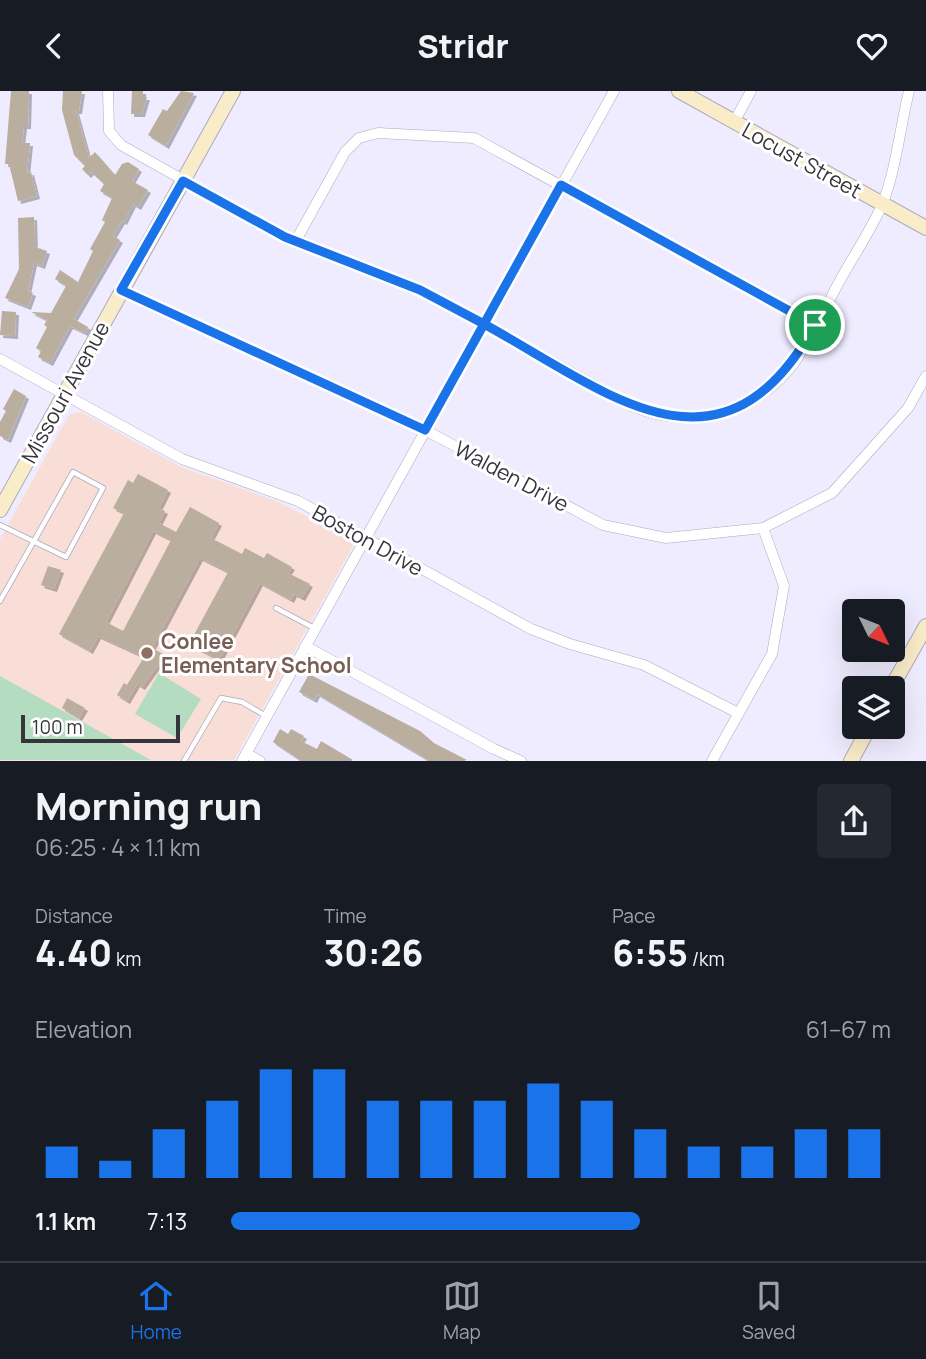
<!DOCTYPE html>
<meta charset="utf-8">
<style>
:root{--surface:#171b24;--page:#242831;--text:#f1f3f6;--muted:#9ea1a6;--line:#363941;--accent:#1a73e8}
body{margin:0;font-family:Manrope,sans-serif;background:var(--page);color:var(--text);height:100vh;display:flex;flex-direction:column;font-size:26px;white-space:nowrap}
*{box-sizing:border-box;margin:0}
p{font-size:23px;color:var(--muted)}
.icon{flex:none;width:38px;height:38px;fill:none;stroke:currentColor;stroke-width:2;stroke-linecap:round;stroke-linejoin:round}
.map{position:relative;height:670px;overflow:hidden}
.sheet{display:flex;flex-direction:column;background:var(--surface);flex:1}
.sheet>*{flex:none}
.needle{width:46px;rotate:133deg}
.buttons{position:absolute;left:842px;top:508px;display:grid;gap:14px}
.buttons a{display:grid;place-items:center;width:63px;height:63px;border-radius:7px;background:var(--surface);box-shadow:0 7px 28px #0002;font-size:35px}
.scale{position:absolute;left:21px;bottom:18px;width:159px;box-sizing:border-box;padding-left:7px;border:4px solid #36353d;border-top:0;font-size:19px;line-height:24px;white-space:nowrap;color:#36353d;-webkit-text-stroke:5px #fff;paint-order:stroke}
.pin{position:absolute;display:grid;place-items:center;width:60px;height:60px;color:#fff;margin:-30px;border:4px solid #fff;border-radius:50%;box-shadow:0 2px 7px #0007}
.round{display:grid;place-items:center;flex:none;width:74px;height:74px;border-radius:7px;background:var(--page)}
.head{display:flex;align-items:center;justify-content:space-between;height:119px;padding:0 35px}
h1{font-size:38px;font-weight:800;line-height:52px}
.stats{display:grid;grid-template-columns:repeat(3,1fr);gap:10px;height:119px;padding:7px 35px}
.stats div{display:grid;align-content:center}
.stats b{font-size:35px;font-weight:800}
.stats small{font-size:19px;font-weight:400}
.stats p{font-size:19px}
.chart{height:196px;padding:14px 35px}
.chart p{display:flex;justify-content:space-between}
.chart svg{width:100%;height:126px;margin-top:7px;stroke:var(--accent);stroke-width:6}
ul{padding:0 35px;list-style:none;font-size:23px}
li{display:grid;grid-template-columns:112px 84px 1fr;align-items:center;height:52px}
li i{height:18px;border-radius:9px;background:var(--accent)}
header{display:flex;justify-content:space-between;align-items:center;height:91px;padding:0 35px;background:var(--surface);font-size:32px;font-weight:800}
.tabs{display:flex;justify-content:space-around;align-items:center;height:98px;border-top:2px solid var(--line);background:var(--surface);font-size:19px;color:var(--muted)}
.tabs a{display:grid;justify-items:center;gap:4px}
.tabs .selected{color:var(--accent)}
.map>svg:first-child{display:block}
.education{fill:#f8ded7}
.green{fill:#b4dcc1}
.building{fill:#baae9f;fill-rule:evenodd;filter:url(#shadow)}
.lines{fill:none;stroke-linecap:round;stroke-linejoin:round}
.lane-casing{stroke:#adaabc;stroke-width:6}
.street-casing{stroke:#adaabc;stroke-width:11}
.secondary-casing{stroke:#adaabc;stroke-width:16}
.lane{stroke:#fff;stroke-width:4.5}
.street{stroke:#fff;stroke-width:10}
.secondary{stroke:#f9ecc9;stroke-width:14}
.route-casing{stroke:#fff;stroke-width:14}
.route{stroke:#1a73e8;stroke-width:9}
.education-dot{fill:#8d6e63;stroke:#fff;stroke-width:2.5}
.labels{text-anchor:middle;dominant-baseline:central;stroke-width:6;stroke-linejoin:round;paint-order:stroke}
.street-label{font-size:21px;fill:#36353d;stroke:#fff}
.education-label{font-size:21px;font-weight:bold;fill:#785e54;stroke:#fff;text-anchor:start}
</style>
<header><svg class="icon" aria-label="back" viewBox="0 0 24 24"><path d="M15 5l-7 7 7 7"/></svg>Stridr<svg class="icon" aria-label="heart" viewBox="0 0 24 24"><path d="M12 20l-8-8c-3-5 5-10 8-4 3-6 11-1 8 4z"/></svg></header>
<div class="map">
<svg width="926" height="670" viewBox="0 0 926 670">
<defs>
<filter id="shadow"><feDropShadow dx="3" dy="3" stdDeviation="0" flood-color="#0004"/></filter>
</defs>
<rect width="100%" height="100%" fill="#eeecfe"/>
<path class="education" d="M 81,321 L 181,376 L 276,410 L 352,448 L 353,455 L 234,669 L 0,670 L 0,448 L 69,324 Z"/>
<path class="green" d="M 159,582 L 201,608 L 177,647 L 135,623 Z
M 0,585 L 151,669 L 0,669 Z"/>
<path class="building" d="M 11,0 L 29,0 L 28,35 L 24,35 L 22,52 L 30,52 L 27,82 L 31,81 L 37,105 L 18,110 L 9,73 L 5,73 Z
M 63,0 L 82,0 L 79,20 L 76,20 L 89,67 L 95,61 L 115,84 L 122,73 L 128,71 L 139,78 L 132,90 L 148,99 L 138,116 L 133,113 L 124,131 L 122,130 L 113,145 L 120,149 L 74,228 L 88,236 L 85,242 L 70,235 L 50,272 L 38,266 L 41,260 L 36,257 L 47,236 L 44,234 L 47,229 L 31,221 L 51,222 L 66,195 L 55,188 L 60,179 L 78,191 L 93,160 L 90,158 L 105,131 L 102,129 L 112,107 L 100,100 L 104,93 L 91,81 L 88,84 L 82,78 L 85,75 L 74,64 L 62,19 Z
M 132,0 L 143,0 L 143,6 L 147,6 L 142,23 L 131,23 Z
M 181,0 L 194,2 L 166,55 L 148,44 L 163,18 L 167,20 Z
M 34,126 L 35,156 L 47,160 L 42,175 L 34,172 L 28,200 L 33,202 L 28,216 L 5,207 L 19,178 L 18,127 Z
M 2,220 L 16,221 L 15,245 L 0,244 Z
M 14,298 L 26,305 L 8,349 L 0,345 L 0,331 L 6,320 L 3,318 Z
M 138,383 L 168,399 L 159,417 L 165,420 L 159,432 L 176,441 L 190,416 L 219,432 L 211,447 L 242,463 L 245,457 L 264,467 L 267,462 L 292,476 L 288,482 L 310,493 L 302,507 L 294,503 L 291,509 L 260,492 L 219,569 L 189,553 L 228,481 L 200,467 L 152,557 L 165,564 L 142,596 L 137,593 L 127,610 L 117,604 L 124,592 L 127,594 L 144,566 L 98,545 L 90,560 L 59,543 L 124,422 L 113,417 L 128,389 L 133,392 ZM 153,440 L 171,449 L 123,540 L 106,531 Z
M 48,475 L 61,479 L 54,498 L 41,494 Z
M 309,583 L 420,640 L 434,652 L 467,669 L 428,669 L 317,603 L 314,609 L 299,601 Z
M 67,607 L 85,617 L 79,627 L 62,617 Z
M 280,638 L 288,643 L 291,638 L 304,645 L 301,650 L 317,658 L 321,650 L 353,669 L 300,669 L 273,651 Z"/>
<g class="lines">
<g class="lane-casing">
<path id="lane" d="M 0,434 L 66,466 L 103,397 L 73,381 L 0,510
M 276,517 L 314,537
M 184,670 L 221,607 L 242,611 L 266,625"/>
</g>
<g class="street-casing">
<path id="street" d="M 108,0 L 109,40 L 121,54 L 285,146 L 429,203 L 632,315 C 689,340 757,322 794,272 C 811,248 824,219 838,193 C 852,167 870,141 882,114 C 896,79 900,37 909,0
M 734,31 L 751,0
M 295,151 L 345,61 L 359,47 L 378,42 L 474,47 L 815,234
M 121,199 L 425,339 L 603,434 L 666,447 L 763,437
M 0,268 L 182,368 L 298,410 L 531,538 L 570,553 L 644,574 L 738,622
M 305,555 L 494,658 L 521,670
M 246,662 L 260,670
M 242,670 L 614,0
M 712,670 L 772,563 L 784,495 L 763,437 L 832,402 L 908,317 L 926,285"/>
</g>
<g class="secondary-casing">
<path id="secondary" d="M 679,0 L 926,137
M 0,419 L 233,0
M 891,597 L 926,535
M 851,670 L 870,635"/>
</g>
<use href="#lane" class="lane"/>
<use href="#street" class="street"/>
<use href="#secondary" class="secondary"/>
</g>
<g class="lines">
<g class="route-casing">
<path id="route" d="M 815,234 C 721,403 606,300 484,233 L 425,339 L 121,199 L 183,90 L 285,146 L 420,199 L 484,233 L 561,94 L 815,234"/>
</g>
<use href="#route" class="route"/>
</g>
<circle class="education-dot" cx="147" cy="562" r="7"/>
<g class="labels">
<g class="street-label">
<text transform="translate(802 69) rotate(29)">Locust Street</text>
<text transform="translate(65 301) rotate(-61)">Missouri Avenue</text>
<text transform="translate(512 385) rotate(28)">Walden Drive</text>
<text transform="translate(368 449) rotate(29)">Boston Drive</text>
</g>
<g class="education-label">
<text x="161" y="550">Conlee<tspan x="161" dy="24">Elementary School</tspan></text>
</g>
</g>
</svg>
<div class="buttons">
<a><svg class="needle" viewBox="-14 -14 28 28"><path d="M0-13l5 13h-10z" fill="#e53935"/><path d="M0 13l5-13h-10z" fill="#9ea1a6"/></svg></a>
<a><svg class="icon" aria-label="layers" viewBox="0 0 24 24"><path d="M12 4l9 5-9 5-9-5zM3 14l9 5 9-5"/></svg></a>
</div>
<div class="scale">100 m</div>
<div class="pin" style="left:815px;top:234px;background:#1e9e55"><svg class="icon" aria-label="arrive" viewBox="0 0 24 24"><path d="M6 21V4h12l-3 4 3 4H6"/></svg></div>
</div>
<section class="sheet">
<div class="head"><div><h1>Morning run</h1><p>06:25 · 4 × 1.1 km</p></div><a class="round"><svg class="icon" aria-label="share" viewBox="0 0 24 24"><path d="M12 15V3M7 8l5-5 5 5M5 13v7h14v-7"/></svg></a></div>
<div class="stats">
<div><p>Distance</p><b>4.40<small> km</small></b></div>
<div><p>Time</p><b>30:26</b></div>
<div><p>Pace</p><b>6:55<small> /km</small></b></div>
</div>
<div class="chart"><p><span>Elevation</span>61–67 m</p>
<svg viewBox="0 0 160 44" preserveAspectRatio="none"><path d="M5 44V33M15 44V38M25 44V27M35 44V17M45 44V6M55 44V6M65 44V17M75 44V17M85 44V17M95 44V11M105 44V17M115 44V27M125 44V33M135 44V33M145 44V27M155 44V27"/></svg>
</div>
<ul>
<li><b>1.1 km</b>7:13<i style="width:62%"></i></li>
</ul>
</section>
<nav class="tabs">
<a class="selected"><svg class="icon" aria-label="home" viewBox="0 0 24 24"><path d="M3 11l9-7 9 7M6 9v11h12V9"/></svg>Home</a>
<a><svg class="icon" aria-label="map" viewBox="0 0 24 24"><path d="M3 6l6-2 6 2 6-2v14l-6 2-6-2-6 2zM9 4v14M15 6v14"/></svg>Map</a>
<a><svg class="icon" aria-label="saved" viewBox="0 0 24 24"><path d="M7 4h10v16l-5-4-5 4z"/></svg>Saved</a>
</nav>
